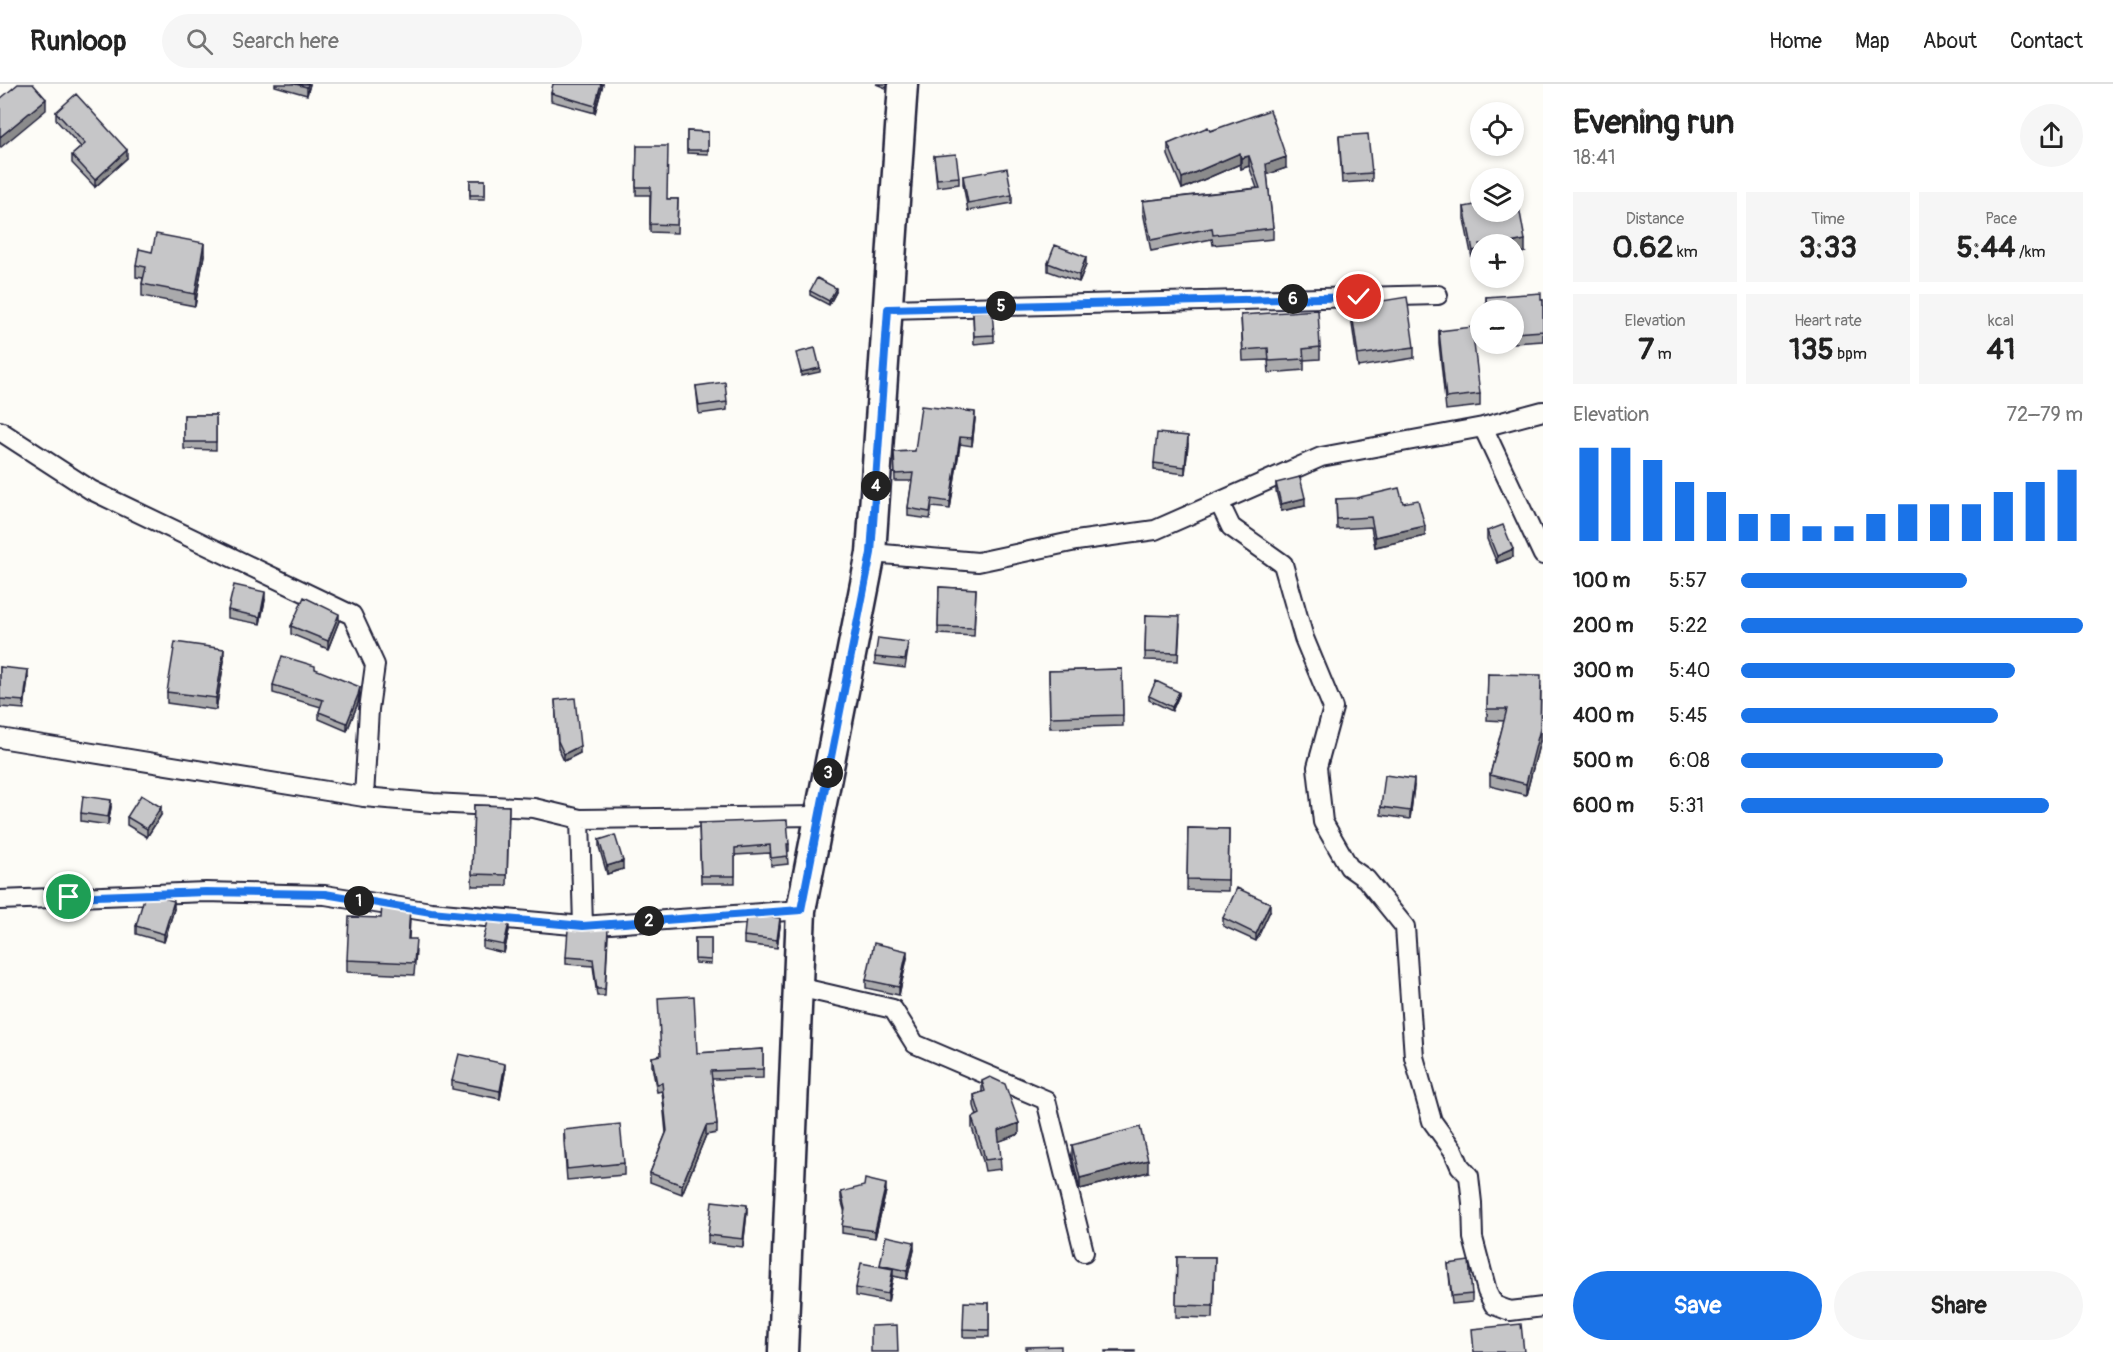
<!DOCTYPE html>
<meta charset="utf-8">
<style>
:root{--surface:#fff;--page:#f6f6f6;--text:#222;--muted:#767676;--line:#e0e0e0;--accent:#1a73e8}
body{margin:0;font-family:Pangolin,sans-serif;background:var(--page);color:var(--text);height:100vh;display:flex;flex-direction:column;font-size:22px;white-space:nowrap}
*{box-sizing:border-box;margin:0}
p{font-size:20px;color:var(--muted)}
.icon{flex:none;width:33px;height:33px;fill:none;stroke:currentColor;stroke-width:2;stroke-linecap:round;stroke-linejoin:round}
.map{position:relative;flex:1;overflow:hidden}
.panel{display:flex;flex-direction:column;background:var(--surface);width:570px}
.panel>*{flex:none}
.controls{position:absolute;left:1470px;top:18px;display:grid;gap:12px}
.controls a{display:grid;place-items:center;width:54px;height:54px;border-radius:50%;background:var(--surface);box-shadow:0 3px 9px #0003;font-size:30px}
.pin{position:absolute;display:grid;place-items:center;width:51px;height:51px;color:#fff;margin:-26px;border:3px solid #fff;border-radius:50%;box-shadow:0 2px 6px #0007}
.km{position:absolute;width:30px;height:30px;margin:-15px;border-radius:50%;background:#222;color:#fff;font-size:16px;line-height:30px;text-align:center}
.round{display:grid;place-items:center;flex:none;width:63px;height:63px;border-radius:32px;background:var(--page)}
.head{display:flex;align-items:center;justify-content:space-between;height:102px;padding:0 30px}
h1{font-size:33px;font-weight:700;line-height:45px}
.metrics{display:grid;grid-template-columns:repeat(3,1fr);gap:9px;height:102px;padding:6px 30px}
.metrics div{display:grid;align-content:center;border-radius:0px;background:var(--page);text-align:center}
.metrics b{font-size:30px;font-weight:700}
.metrics small{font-size:16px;font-weight:400}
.metrics p{font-size:16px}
.chart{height:168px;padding:12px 30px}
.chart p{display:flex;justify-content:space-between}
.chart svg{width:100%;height:108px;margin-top:6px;stroke:var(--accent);stroke-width:6}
.button{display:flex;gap:12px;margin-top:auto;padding:12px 30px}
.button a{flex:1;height:69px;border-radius:36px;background:var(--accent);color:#fff;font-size:24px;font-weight:700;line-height:69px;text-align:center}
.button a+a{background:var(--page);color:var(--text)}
ul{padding:0 30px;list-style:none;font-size:20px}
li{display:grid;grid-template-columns:96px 72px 1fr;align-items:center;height:45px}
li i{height:15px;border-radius:8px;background:var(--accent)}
header{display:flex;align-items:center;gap:36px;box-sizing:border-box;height:84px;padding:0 30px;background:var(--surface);border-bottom:2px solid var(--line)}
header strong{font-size:28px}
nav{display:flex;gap:33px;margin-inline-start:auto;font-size:21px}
.search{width:420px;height:54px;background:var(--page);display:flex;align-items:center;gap:15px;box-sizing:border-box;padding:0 21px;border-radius:33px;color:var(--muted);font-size:22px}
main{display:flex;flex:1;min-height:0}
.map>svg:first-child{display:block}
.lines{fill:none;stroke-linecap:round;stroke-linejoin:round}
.minor-casing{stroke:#22223b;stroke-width:22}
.primary-casing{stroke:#22223b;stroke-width:33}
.minor{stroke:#fdfcf7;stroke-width:18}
.primary{stroke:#fdfcf7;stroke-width:28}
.wall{fill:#aaaaac;stroke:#22223b;stroke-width:1.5}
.shaded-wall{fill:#8b8b8c;stroke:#22223b;stroke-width:1.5}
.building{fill:#c6c6c8;stroke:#22223b;stroke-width:1.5}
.route-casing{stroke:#fff;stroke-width:12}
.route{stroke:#1a73e8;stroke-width:8}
</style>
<header>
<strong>Runloop</strong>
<div class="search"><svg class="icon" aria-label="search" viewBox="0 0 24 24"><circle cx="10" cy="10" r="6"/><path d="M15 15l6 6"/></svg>Search here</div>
<nav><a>Home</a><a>Map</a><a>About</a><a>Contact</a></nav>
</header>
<main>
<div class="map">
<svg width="1543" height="1268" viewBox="0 0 1543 1268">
<rect width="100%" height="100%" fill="#fdfcf7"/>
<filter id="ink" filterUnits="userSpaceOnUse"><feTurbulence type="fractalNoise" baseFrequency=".0167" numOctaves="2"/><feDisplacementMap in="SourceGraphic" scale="12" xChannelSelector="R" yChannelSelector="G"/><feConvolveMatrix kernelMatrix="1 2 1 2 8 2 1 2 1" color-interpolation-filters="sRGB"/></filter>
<g filter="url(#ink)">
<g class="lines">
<g class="minor-casing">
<path id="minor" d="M 888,225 L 1438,211
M 1483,343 L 1543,471
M 0,347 L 91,406 L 352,531 L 375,581 L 369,625 L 364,713 L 433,719 L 534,724 L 580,735 L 583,842
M 1219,418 L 1231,443 L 1283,480 L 1304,554 L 1333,624 L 1317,683 L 1323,738 L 1349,783 L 1366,795 L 1405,843 L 1414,973 L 1432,1037 L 1453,1066 L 1460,1082 L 1469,1092 L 1472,1119 L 1473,1154 L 1487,1207 L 1494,1221 L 1510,1227 L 1543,1223
M 871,469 L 978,478 L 1076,457 L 1155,446 L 1321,373 L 1483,343 L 1543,327
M 0,654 L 364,713
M 580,735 L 819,732
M 0,816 L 206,808 L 325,811 L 431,828 L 583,842 L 801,826
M 798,903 L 893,925 L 915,960 L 1046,1016 L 1084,1168"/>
</g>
<g class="primary-casing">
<path id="primary" d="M 783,1268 L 801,826 L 871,469 L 903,0"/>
</g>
<use href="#minor" class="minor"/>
<use href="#primary" class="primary"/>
</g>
<path class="wall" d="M 275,0 L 310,0 L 307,11 L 275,2 Z
M 603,0 L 595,29 L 551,17 L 551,9 Z
M 876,0 L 888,0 L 886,4 Z
M 56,28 L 127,74 L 95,103 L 72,79 L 72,71 L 81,63 L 56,36 Z
M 687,47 L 708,48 L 708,70 L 687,69 Z
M 1210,47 L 1286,84 L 1267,90 L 1273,144 L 1273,155 L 1213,161 L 1212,155 L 1151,167 L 1143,128 L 1143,117 L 1257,104 L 1249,82 L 1241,85 L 1240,80 L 1182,105 L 1168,71 L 1168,60 Z
M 1339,52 L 1372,89 L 1372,97 L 1342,99 Z
M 637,62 L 667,115 L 678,115 L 677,149 L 650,148 L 650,111 L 636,111 Z
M 934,72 L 959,93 L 959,100 L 937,103 Z
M 963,92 L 1012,111 L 1012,119 L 968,127 L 963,100 Z
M 470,96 L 485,96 L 485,115 L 470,115 Z
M 1464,123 L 1525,168 L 1473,179 L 1464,135 Z
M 152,168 L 204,171 L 195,222 L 142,212 L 142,200 L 143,194 L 136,193 L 136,181 Z
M 1048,179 L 1086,181 L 1079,198 L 1048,187 Z
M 810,207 L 836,208 L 829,221 L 810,211 Z
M 1486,213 L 1543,216 L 1543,257 L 1514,259 L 1514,226 L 1486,226 Z
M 1351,222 L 1414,263 L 1414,274 L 1358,283 L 1351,233 Z
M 973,228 L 994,251 L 994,258 L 974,260 Z
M 1241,231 L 1320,263 L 1320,275 L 1304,276 L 1304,286 L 1269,289 L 1268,276 L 1243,277 Z
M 1439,247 L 1480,310 L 1480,322 L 1446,326 L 1439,259 Z
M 696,302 L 727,318 L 727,326 L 699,330 Z
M 184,331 L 216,331 L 216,366 L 184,365 Z
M 975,335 L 972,362 L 960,360 L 950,425 L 932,423 L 930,435 L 908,432 L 908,424 L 912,397 L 895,397 L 894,368 L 915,367 Z
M 1188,360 L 1185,390 L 1154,386 L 1154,379 Z
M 1276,399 L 1305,422 L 1281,427 L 1276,407 Z
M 1336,415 L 1403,419 L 1425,452 L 1375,463 L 1371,443 L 1337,445 Z
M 1487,447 L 1513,473 L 1497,479 L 1487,455 Z
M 939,503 L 976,505 L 974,552 L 938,550 Z
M 265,516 L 260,540 L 228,534 L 228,526 Z
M 1146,531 L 1180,540 L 1178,577 L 1145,576 Z
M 339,537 L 328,565 L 291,550 L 291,542 Z
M 908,566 L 905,584 L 875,580 L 875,573 Z
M 224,577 L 216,626 L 167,619 L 167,608 Z
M 0,583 L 28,594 L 24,625 L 0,623 Z
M 315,585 L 360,610 L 358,619 L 347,647 L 319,635 L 319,628 L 321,623 L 273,609 L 273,601 Z
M 1122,585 L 1123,642 L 1050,644 L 1049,587 Z
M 1488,590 L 1540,657 L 1526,711 L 1490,702 L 1490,691 L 1504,637 L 1487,636 Z
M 1179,611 L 1172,627 L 1149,616 L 1149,612 Z
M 555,616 L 580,669 L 564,677 L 558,664 Z
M 1414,702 L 1410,735 L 1381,731 L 1381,723 Z
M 474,721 L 509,722 L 507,802 L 472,802 Z
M 111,723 L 108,741 L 81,737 L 81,729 Z
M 161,731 L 147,753 L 127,741 L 127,733 Z
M 699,739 L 789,760 L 789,767 L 787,768 L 788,780 L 771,782 L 770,769 L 735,771 L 735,799 L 701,799 Z
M 1188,744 L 1229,745 L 1228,807 L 1187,806 Z
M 599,756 L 623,785 L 607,790 L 599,763 Z
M 174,825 L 164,858 L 136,850 L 136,842 Z
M 1270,827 L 1256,857 L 1223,842 L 1223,834 Z
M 410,836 L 409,855 L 416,867 L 414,891 L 347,888 L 347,876 Z
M 780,842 L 777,864 L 744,860 L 744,852 Z
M 509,846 L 504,869 L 483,864 L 483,857 Z
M 608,851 L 605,912 L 597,912 L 593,882 L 566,880 L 566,873 Z
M 695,854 L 711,854 L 711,880 L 695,879 Z
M 907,874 L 899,911 L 866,904 L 866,896 Z
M 763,965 L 763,994 L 712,995 L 717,1041 L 717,1049 L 706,1051 L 682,1110 L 650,1098 L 650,1089 L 666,1049 L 662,1007 L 657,1008 L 652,982 L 652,973 L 697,969 Z
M 505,988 L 500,1015 L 452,1005 L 452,997 Z
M 982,997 L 1019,1050 L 999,1057 L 1001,1085 L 985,1087 L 983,1077 L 972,1044 L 972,1034 L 977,1032 L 974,1022 L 974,1011 L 982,1008 Z
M 564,1046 L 624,1079 L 624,1091 L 567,1096 L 564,1057 Z
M 1072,1061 L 1148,1088 L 1080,1105 L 1072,1073 Z
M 886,1107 L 875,1154 L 842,1149 L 842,1142 L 845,1129 L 841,1115 L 841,1108 Z
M 747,1128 L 743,1163 L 708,1159 L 708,1151 Z
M 914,1166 L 907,1195 L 893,1192 L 888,1218 L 856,1212 L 856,1204 L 880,1182 L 880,1181 Z
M 1177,1173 L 1215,1173 L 1213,1234 L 1176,1233 Z
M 1448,1180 L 1472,1210 L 1472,1218 L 1452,1220 Z
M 989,1219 L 989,1253 L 963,1253 L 963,1245 Z"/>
<path class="shaded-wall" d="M 308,0 L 310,0 L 307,11 L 307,3 Z
M 601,0 L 603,0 L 595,29 L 595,22 Z
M 46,15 L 46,26 L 0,64 L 0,53 Z
M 127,66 L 127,74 L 95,103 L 95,96 Z
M 1240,69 L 1240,80 L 1182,105 L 1182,94 Z
M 1249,72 L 1249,82 L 1241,85 L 1241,74 Z
M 1286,73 L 1286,84 L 1266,91 L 1266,80 Z
M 1525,156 L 1525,168 L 1514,170 L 1514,160 L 1505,160 Z
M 204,159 L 204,171 L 195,222 L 195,210 Z
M 1480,165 L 1480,177 L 1473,179 L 1473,167 Z
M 1086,173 L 1086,181 L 1079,198 L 1079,191 Z
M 836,204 L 836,208 L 829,221 L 829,217 Z
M 820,284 L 820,288 L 801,292 L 801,288 Z
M 975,328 L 975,335 L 972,362 L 972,354 Z
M 1188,352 L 1188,360 L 1185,390 L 1185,383 Z
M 960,353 L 960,360 L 950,425 L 950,418 Z
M 1305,414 L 1305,422 L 1281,427 L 1281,420 Z
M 1425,442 L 1425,452 L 1375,463 L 1375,453 Z
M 1513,465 L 1513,473 L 1497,479 L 1497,472 Z
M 265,508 L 265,516 L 260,540 L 260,533 Z
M 339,530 L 339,537 L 328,565 L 328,557 Z
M 224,565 L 224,577 L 216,626 L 216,614 Z
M 28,586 L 28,594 L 24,625 L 24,617 Z
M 1541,602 L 1540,657 L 1526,711 L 1526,700 Z
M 360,603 L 358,619 L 347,647 L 347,639 Z
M 1179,608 L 1179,611 L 1172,627 L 1172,623 Z
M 580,662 L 580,669 L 564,677 L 564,670 Z
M 1414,695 L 1414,702 L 1410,735 L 1410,727 Z
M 111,716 L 111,723 L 108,741 L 108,733 Z
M 161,723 L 161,731 L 147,753 L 147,745 Z
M 623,777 L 623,785 L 607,790 L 607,782 Z
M 174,817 L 174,825 L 164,858 L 164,850 Z
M 1270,819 L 1270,827 L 1256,857 L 1256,850 Z
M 780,834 L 780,842 L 777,864 L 777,856 Z
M 509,839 L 509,846 L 504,869 L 504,861 Z
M 907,867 L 907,874 L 899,911 L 899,903 Z
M 505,980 L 505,988 L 500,1015 L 500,1007 Z
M 1019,1039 L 1019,1050 L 998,1058 L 998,1047 Z
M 706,1042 L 706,1051 L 682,1110 L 682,1101 Z
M 1148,1076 L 1148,1088 L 1080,1105 L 1080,1094 Z
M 886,1100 L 886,1107 L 875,1154 L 875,1147 Z
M 747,1121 L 747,1128 L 743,1163 L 743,1155 Z
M 914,1158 L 914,1166 L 907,1195 L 907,1187 Z
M 893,1185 L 893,1193 L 888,1218 L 888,1210 Z"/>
<path class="building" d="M 18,0 L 33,0 L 46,15 L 0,53 L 0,15 Z
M 295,0 L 308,0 L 307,3 Z
M 553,0 L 601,0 L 595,22 L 551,9 Z
M 76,10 L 127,66 L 95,96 L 72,71 L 85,60 L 56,28 Z
M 1270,26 L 1286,73 L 1266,80 L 1273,144 L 1213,151 L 1212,144 L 1151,156 L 1143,117 L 1260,104 L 1249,72 L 1241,74 L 1240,69 L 1182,94 L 1168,60 L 1208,43 L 1210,47 Z
M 687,47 L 708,48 L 708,66 L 687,66 Z
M 1368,50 L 1372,89 L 1342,91 L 1339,52 Z
M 637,62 L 668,62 L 667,115 L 678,115 L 677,141 L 650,140 L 651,103 L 636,103 Z
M 956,70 L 959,93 L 937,95 L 934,72 Z
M 1007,84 L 1012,111 L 968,119 L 963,92 Z
M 470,96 L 485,96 L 485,111 L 470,111 Z
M 1517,112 L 1525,156 L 1505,160 L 1480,160 L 1480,165 L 1473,167 L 1464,123 L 1480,120 L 1480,128 L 1514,128 L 1514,113 Z
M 156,150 L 204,159 L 195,210 L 142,200 L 146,183 L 136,181 L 139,165 L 152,168 Z
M 1055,161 L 1086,173 L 1079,191 L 1048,179 Z
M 817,194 L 836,204 L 829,217 L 810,207 Z
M 1541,209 L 1541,216 L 1543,216 L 1543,247 L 1514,249 L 1514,226 L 1487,226 L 1486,213 Z
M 1407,213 L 1414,263 L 1358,271 L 1351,222 Z
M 1318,226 L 1320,263 L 1303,265 L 1304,275 L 1269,277 L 1268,264 L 1243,266 L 1241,231 Z
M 992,227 L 994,251 L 974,252 L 973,228 Z
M 1472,243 L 1480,310 L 1446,314 L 1439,247 Z
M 815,264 L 820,284 L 801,288 L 796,269 Z
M 725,298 L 727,318 L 699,322 L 696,302 Z
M 921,322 L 975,328 L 972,354 L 960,353 L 950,418 L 932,415 L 930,428 L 908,424 L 913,389 L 895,390 L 894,368 L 915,367 Z
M 184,331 L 216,331 L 216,358 L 184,358 Z
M 1157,349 L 1188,352 L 1185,383 L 1154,379 Z
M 1300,393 L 1305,414 L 1281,420 L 1276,399 Z
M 1399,404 L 1403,419 L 1418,416 L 1425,442 L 1375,453 L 1371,433 L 1337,435 L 1336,415 L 1356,414 Z
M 1503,441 L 1513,465 L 1497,472 L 1487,447 Z
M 234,501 L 265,508 L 260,533 L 228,526 Z
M 939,503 L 976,505 L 974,544 L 938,543 Z
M 304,513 L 339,530 L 328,557 L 291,542 Z
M 1146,531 L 1180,532 L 1178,569 L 1145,568 Z
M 878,554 L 908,558 L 905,576 L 875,573 Z
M 175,558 L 224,565 L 216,614 L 167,608 Z
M 282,572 L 315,582 L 315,585 L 360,603 L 358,611 L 347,639 L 319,628 L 323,616 L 273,601 Z
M 0,583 L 28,586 L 24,617 L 0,615 Z
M 1122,585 L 1123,631 L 1050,633 L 1049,587 Z
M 1488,590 L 1541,591 L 1540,645 L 1526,700 L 1490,691 L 1507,625 L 1487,625 Z
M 1156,597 L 1179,608 L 1172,623 L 1149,612 Z
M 575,614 L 580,662 L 564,670 L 558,657 L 555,616 Z
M 1385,691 L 1414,695 L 1410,727 L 1381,723 Z
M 141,711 L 161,723 L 147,745 L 127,733 Z
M 83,712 L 111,716 L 108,733 L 81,729 Z
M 474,721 L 509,722 L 507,791 L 472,790 Z
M 787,736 L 789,760 L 787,760 L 788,772 L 771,774 L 770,761 L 735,764 L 735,792 L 701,792 L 699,739 Z
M 1188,744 L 1229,745 L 1228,796 L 1187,795 Z
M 615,751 L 623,777 L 607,782 L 599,756 Z
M 1237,804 L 1270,819 L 1256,850 L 1223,834 Z
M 160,813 L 174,817 L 164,850 L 136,842 L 144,814 Z
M 382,821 L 410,824 L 408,855 L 416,855 L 414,879 L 347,876 L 349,833 L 381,834 Z
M 764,832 L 780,834 L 777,856 L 744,852 L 746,833 Z
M 488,837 L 509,839 L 504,861 L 483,857 Z
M 608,844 L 605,905 L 597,905 L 593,875 L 566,873 L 568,845 L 584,846 Z
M 695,854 L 711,854 L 711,876 L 695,875 Z
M 874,859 L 907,867 L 899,903 L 866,896 Z
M 694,912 L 697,969 L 763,965 L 763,985 L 711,987 L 717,1041 L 706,1042 L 682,1101 L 650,1089 L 667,1047 L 662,999 L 657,1000 L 652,973 L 661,971 L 658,914 Z
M 459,970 L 505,980 L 500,1007 L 452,997 Z
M 990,993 L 1005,1000 L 1019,1039 L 998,1047 L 1001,1074 L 985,1076 L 983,1066 L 972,1034 L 980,1030 L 974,1011 L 985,1007 L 982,997 Z
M 620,1040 L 624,1079 L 567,1085 L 564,1046 Z
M 1140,1043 L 1148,1076 L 1080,1094 L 1072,1061 Z
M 865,1095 L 886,1100 L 875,1147 L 842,1142 L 845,1125 L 841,1108 L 864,1102 Z
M 712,1117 L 747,1121 L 743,1155 L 708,1151 Z
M 886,1152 L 914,1158 L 907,1187 L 880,1181 Z
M 1177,1173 L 1215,1173 L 1213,1222 L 1176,1221 Z
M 1469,1177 L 1472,1210 L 1452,1212 L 1448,1180 Z
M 861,1179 L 893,1185 L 888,1210 L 856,1204 Z
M 964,1218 L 989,1219 L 989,1246 L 963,1245 Z
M 1521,1240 L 1524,1268 L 1474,1268 L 1472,1245 Z
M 897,1241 L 898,1268 L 871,1268 L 871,1242 Z
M 1061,1262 L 1061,1268 L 1026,1268 L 1026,1263 Z
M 1105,1267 L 1135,1267 L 1135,1268 L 1105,1268 Z"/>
</g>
<g class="lines" filter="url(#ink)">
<g class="route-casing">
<path id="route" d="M 69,813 L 206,808 L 325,810 L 431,828 L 583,842 L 801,826 L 871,469 L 888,225 L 1359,213"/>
</g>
<use href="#route" class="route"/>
</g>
</svg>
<div class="controls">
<a><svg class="icon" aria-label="locate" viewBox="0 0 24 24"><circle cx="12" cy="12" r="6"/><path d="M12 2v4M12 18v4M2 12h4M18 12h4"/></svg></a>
<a><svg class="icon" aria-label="layers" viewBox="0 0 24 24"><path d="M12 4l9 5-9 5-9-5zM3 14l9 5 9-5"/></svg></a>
<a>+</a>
<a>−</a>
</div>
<div class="pin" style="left:69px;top:813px;background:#1e9e55"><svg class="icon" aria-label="arrive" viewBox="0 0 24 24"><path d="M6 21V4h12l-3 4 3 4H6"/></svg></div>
<div class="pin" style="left:1359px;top:213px;background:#d93025"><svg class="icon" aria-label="check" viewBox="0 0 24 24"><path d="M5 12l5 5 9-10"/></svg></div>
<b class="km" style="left:359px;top:817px">1</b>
<b class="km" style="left:649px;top:837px">2</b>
<b class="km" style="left:828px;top:689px">3</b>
<b class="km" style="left:876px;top:402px">4</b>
<b class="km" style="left:1001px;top:222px">5</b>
<b class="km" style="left:1293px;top:215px">6</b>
</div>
<section class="panel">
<div class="head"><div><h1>Evening run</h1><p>18:41</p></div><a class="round"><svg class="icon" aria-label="share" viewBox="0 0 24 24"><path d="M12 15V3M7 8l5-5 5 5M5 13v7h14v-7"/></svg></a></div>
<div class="metrics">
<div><p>Distance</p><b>0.62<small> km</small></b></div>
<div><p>Time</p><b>3:33</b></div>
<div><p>Pace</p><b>5:44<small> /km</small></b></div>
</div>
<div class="metrics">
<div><p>Elevation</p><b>7<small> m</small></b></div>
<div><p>Heart rate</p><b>135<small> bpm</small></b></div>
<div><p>kcal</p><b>41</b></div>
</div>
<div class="chart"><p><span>Elevation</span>72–79 m</p>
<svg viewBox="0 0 160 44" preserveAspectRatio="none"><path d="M5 44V6M15 44V6M25 44V11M35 44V20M45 44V24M55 44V33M65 44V33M75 44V38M85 44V38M95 44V33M105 44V29M115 44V29M125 44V29M135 44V24M145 44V20M155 44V15"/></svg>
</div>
<ul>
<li><b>100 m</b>5:57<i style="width:66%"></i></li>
<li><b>200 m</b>5:22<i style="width:100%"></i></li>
<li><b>300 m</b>5:40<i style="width:80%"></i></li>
<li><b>400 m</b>5:45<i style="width:75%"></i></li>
<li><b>500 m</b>6:08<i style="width:59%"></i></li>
<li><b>600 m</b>5:31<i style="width:90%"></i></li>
</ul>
<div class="button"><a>Save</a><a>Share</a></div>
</section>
</main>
